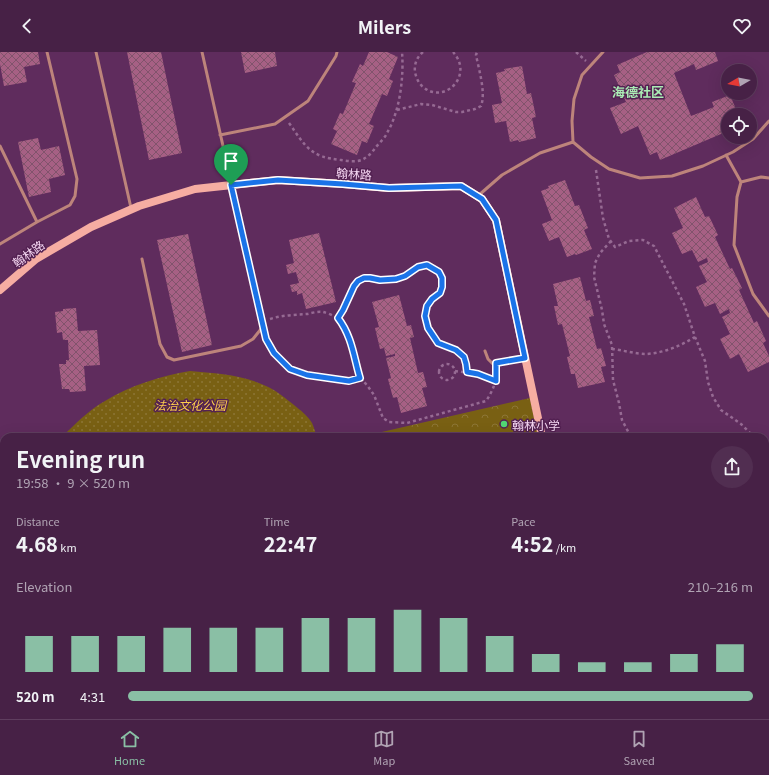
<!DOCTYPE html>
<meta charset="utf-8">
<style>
:root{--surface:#472146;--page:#512e51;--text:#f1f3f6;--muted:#b0a3b3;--line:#5f3e5f;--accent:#8abfa5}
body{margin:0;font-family:Georgia,"Noto Sans SC",serif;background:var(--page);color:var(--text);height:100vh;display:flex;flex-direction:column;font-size:15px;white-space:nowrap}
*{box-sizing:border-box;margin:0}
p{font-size:13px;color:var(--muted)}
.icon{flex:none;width:22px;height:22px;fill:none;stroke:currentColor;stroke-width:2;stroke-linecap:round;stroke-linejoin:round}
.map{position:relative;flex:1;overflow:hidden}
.drawer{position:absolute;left:0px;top:381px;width:769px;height:286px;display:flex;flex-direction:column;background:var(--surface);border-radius:12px 12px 0 0;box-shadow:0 4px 16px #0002,0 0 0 1px var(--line)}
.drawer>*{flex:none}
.needle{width:26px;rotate:260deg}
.buttons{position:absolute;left:721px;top:12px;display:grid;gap:8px}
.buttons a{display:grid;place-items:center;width:36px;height:36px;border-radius:50%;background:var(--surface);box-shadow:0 4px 16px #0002,0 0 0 1px var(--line);font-size:20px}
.pin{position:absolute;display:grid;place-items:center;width:34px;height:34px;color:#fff;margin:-41px -17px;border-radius:50% 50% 50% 0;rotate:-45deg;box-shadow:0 0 4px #0007}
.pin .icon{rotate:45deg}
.round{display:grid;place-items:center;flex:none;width:42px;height:42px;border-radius:21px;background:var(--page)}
.summary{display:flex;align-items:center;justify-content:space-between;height:68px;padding:0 16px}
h1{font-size:22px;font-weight:700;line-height:30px}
.figures{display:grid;grid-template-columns:repeat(3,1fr);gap:6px;height:68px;padding:4px 16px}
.figures div{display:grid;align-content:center}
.figures b{font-size:20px;font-weight:700}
.figures small{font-size:11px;font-weight:400}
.figures p{font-size:11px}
.chart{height:112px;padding:8px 16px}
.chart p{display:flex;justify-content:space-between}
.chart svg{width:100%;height:72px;margin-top:4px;stroke:var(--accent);stroke-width:6}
ul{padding:0 16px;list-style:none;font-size:13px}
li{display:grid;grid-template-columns:64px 48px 1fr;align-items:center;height:30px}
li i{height:10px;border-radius:5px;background:var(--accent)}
header{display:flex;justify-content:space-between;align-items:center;height:52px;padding:0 16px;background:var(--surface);font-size:18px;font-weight:700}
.menu{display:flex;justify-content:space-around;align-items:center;height:56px;border-top:1px solid var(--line);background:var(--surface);font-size:11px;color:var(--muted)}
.menu a{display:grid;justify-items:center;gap:2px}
.menu .active{color:var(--accent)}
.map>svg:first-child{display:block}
.built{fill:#6e376c}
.forest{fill:url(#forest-crowns)}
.park{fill:url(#park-dots)}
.pitch{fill:#796013}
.building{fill:url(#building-cross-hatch)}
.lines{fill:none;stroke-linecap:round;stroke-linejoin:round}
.path{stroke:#966a93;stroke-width:2.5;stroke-dasharray:3 3;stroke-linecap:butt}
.lane{stroke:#bd847b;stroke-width:3}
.secondary{stroke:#f6ada2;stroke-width:8}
.route-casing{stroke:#fff;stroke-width:8}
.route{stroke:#1a73e8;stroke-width:5}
.poi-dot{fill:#51d674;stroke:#532152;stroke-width:1.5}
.labels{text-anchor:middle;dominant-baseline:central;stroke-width:3;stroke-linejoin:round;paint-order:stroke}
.street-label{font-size:12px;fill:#f5d6f2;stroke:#532152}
.park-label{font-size:12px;font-style:italic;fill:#fcce4b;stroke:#532152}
.poi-label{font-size:12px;fill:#f5d6f2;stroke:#532152;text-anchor:start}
.neighbourhood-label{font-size:13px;font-weight:bold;fill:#abecb5;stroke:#532152}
</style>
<header><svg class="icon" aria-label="back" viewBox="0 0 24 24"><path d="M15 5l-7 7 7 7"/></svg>Milers<svg class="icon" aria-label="heart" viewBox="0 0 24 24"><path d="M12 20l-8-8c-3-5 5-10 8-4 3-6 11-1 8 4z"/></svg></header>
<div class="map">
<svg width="769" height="667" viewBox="0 0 769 667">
<defs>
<pattern id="forest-crowns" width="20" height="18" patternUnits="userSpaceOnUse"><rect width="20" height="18" fill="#796013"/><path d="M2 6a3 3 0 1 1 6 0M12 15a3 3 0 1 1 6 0" fill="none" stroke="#8d7636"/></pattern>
<pattern id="park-dots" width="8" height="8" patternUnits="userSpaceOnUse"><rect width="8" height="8" fill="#796013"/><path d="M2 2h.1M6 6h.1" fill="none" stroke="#8d7636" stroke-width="1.8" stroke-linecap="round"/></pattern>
<pattern id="building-cross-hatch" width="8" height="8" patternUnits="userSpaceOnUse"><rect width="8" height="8" fill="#a66084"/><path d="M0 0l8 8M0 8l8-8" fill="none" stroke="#81536c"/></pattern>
</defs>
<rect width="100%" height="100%" fill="#5f2c5d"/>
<path class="built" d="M 765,490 L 769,497 L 769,647 L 765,650 Z
M 120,663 L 601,663 L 602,667 L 120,667 Z
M 621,663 L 743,663 L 736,667 L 622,667 Z"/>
<path class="forest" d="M 530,346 L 538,385 L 509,385 L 507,380 L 483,385 L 360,385 Z
M 769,631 L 769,667 L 724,667 L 725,666 L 723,663 L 765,663 L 765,634 Z"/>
<path class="park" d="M 190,319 C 215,321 243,323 266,334 C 276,338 285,346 294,353 C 299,357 309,365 312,371 C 314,375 315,380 317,385 L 62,385 C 75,372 89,358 105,349 C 131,333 161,324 190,319 Z
M 4,501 L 4,617 L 0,599 L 0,515 Z
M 14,663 L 120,663 L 120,667 L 15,667 Z"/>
<path class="pitch" d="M 518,663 L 588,663 L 571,667 L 501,667 Z"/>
<path class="building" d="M 0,0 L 38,0 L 40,12 L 24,15 L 27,30 L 4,34 L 0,12 Z
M 127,0 L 161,0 L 182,101 L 149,108 Z
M 241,0 L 275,0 L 277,14 L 245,21 Z
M 369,0 L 387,0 L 398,5 L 389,27 L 393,29 L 387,44 L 382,42 L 369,72 L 374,74 L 367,91 L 362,89 L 357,103 L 331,92 L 337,79 L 333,77 L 340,61 L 343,62 L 356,31 L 352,30 L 360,12 L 363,14 Z
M 647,0 L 715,0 L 718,9 L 696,18 L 694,12 L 674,21 L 691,64 L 714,55 L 712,50 L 730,43 L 738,62 L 728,63 L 728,79 L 660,108 L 657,100 L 650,103 L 638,74 L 621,82 L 610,56 L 626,50 L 614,23 L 620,20 L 617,13 Z
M 522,14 L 527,42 L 531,41 L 536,65 L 532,66 L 536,86 L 519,90 L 518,88 L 510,90 L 506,69 L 495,71 L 492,53 L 502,51 L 496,21 L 505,19 L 504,17 Z
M 38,86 L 41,98 L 59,94 L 65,123 L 49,127 L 51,140 L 29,145 L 18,90 Z
M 565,128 L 575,154 L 579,153 L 588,176 L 584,178 L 592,197 L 576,203 L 575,202 L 567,205 L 559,185 L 549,189 L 542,172 L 552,168 L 541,139 L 549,136 L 548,134 Z
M 696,145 L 705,165 L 709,164 L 718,183 L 715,185 L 730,217 L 732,216 L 742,236 L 739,238 L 754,271 L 757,269 L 766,289 L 763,291 L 769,304 L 769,310 L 748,320 L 739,302 L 730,307 L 720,287 L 730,282 L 722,265 L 730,261 L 729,257 L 720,262 L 715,251 L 705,255 L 696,235 L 707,230 L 699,214 L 708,210 L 707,206 L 698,210 L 692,198 L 682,202 L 672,181 L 683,176 L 674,156 Z
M 319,181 L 336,250 L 306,257 L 302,241 L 297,243 L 297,239 L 292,240 L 290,233 L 299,231 L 296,220 L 288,222 L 286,213 L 294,211 L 289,188 Z
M 188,182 L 212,293 L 182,300 L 157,188 Z
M 580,225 L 586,249 L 590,248 L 594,264 L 589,265 L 597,297 L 601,296 L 606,314 L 601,315 L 605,330 L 578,336 L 575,322 L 571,322 L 567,305 L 570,304 L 562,272 L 558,273 L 554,254 L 558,254 L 553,232 Z
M 399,243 L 407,274 L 411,273 L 414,285 L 410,286 L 418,321 L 423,320 L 427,335 L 422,336 L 427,354 L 401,361 L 397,345 L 393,346 L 388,327 L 391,326 L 386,306 L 395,304 L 395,302 L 386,304 L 384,296 L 380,297 L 375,276 L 379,275 L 372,250 Z
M 76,256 L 78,279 L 97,278 L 100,313 L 84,314 L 86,339 L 70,340 L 69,337 L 62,337 L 59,312 L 66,312 L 66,308 L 69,308 L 68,288 L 63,288 L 62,280 L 57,281 L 55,260 L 63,259 L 63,257 Z
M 765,569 L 769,575 L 769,611 L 765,614 Z
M 144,663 L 180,663 L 173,667 L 149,667 Z
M 254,663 L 309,663 L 310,667 L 254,667 Z
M 455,663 L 510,663 L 510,664 L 495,667 L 455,667 Z"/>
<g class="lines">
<path class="path" d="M 423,0 C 417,5 414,12 415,20 C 416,25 418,30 422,34 C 443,54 475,24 453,0
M 576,0 L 586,9
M 397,58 L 421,52 L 432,53 L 456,60 L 462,60 L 475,57 L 481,54 C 486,41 479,18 476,3 L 477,0
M 289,71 C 306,95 310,105 341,108 C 348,109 359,111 365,106 C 369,104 373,99 376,95 C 380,90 385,86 387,81 C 400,59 404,25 402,0
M 596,118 L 603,166 L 609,187 L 615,195 L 629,189 L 643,188 L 654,194 L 684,252 L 695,285 L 705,309 L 708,330 L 713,345 L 721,358 L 741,372 L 754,385
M 611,189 L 600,201 L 595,211 L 594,225 L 602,258 L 604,272 L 612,293 L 613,328 L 619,351 L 622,368 L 631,385
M 338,266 L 343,258 L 354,233 L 358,229 L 364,226 L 370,226 L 379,228 L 397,227 L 405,225 L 418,215 L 427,213 L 439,220 L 442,226 L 442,235 L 440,241 L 432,247 L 427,254 L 425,264 L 428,276 L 439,291 L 455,298 L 461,301 L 464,305 L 467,320
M 270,267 C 282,263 295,263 307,262 C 312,261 318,259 323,260 C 327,261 333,263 337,266 C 350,275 355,311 360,326
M 265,284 L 274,301 L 290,317 L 307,323 L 349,329 L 360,326 L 367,333 L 374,343 L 383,366 L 389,370 L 407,371 L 486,349 C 492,340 496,332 496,320
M 612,297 C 622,298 636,302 646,302 C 664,301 680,294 695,285
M439 320a8 8 0 1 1 16 0a8 8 0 1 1-16 0Z
M 455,319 L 478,322 L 496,329
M 765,395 L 769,397
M 765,530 L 769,538
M 71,663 L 75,667
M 240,663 L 241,667
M 103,667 L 120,663"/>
<path class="lane" d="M 96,0 L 131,156
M 603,0 L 582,23 L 574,47 L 572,69 L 573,90 L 591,105 L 609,117 L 640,126 L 672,124 L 703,114 L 733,100 L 753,87 L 769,69
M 220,83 L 275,72 L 285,65 L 308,49 L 336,4 L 337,0
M 0,94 L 37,170
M 726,103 L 741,130 L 737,145 L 734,193 L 753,242 L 769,264
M 741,130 L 761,125 L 769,126
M 479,143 L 502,123 L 540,101 L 573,90
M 0,192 L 37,170 L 70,153 L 75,144 L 77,127 L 47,0
M 142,207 L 160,292 L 167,305 L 174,308 L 241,294 L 253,287 L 261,277 L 263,273 L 202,0
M 485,299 L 488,307 L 493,312 L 525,306
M 128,663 L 128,667
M 355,663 L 355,667
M 196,667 L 203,663"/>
<path class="secondary" d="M 0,238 L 36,207 L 91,175 L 139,154 L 195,137 L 278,128 L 343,132 L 389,136 L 461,134 L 482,147 L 496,168 L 542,385
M 601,663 L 602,667"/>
</g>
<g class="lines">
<g class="route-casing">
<path id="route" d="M 278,128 L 343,132 L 389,136 L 461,134 L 482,147 L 496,168 L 525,306 L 496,311 L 496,329 L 478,322 L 467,320 L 466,312 L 464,305 L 456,298 L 438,291 L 428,276 L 425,264 L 427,254 L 432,247 L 440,241 L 442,235 L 442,226 L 439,220 L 427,213 L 418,215 L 405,224 L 396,227 L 380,228 L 370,226 L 364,226 L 358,229 L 354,234 L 343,258 L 338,266 C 352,284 354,306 360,326 L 349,329 L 307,323 L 290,317 L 274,301 L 266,287 L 231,133 Z"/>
</g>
<use href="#route" class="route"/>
</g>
<circle class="poi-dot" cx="504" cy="372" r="4"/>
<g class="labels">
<g class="street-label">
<text transform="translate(354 121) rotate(4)">翰林路</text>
<text transform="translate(28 201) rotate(-36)">翰林路</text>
</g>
<g class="park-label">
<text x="190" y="352">法治文化公园</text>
</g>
<g class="poi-label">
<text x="512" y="372">翰林小学</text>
</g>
<g class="neighbourhood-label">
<text x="638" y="39">海德社区</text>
</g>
</g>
</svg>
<div class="buttons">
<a><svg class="needle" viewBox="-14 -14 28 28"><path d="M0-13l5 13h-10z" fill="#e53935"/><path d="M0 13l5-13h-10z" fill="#b0a3b3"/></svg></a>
<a><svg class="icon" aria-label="locate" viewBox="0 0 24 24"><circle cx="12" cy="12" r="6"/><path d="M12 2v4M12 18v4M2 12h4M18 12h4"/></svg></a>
</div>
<div class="pin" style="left:231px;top:133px;background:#1e9e55"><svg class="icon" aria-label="arrive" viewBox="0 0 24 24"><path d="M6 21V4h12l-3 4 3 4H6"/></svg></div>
<section class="drawer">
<div class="summary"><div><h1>Evening run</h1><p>19:58 · 9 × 520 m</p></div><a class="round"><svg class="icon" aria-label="share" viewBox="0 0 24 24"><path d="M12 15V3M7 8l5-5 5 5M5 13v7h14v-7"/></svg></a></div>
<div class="figures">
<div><p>Distance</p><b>4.68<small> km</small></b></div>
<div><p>Time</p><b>22:47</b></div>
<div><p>Pace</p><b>4:52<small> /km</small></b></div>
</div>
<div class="chart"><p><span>Elevation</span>210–216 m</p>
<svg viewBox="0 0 160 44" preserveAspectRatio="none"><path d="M5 44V22M15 44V22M25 44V22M35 44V17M45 44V17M55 44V17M65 44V11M75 44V11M85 44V6M95 44V11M105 44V22M115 44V33M125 44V38M135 44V38M145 44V33M155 44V27"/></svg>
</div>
<ul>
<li><b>520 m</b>4:31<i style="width:100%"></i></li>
</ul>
</section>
</div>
<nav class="menu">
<a class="active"><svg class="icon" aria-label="home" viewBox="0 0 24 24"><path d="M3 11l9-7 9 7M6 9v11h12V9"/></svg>Home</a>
<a><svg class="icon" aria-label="map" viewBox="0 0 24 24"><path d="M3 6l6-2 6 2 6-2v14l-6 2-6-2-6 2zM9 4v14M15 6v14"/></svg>Map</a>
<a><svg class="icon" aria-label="saved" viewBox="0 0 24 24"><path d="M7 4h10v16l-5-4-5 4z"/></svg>Saved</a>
</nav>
